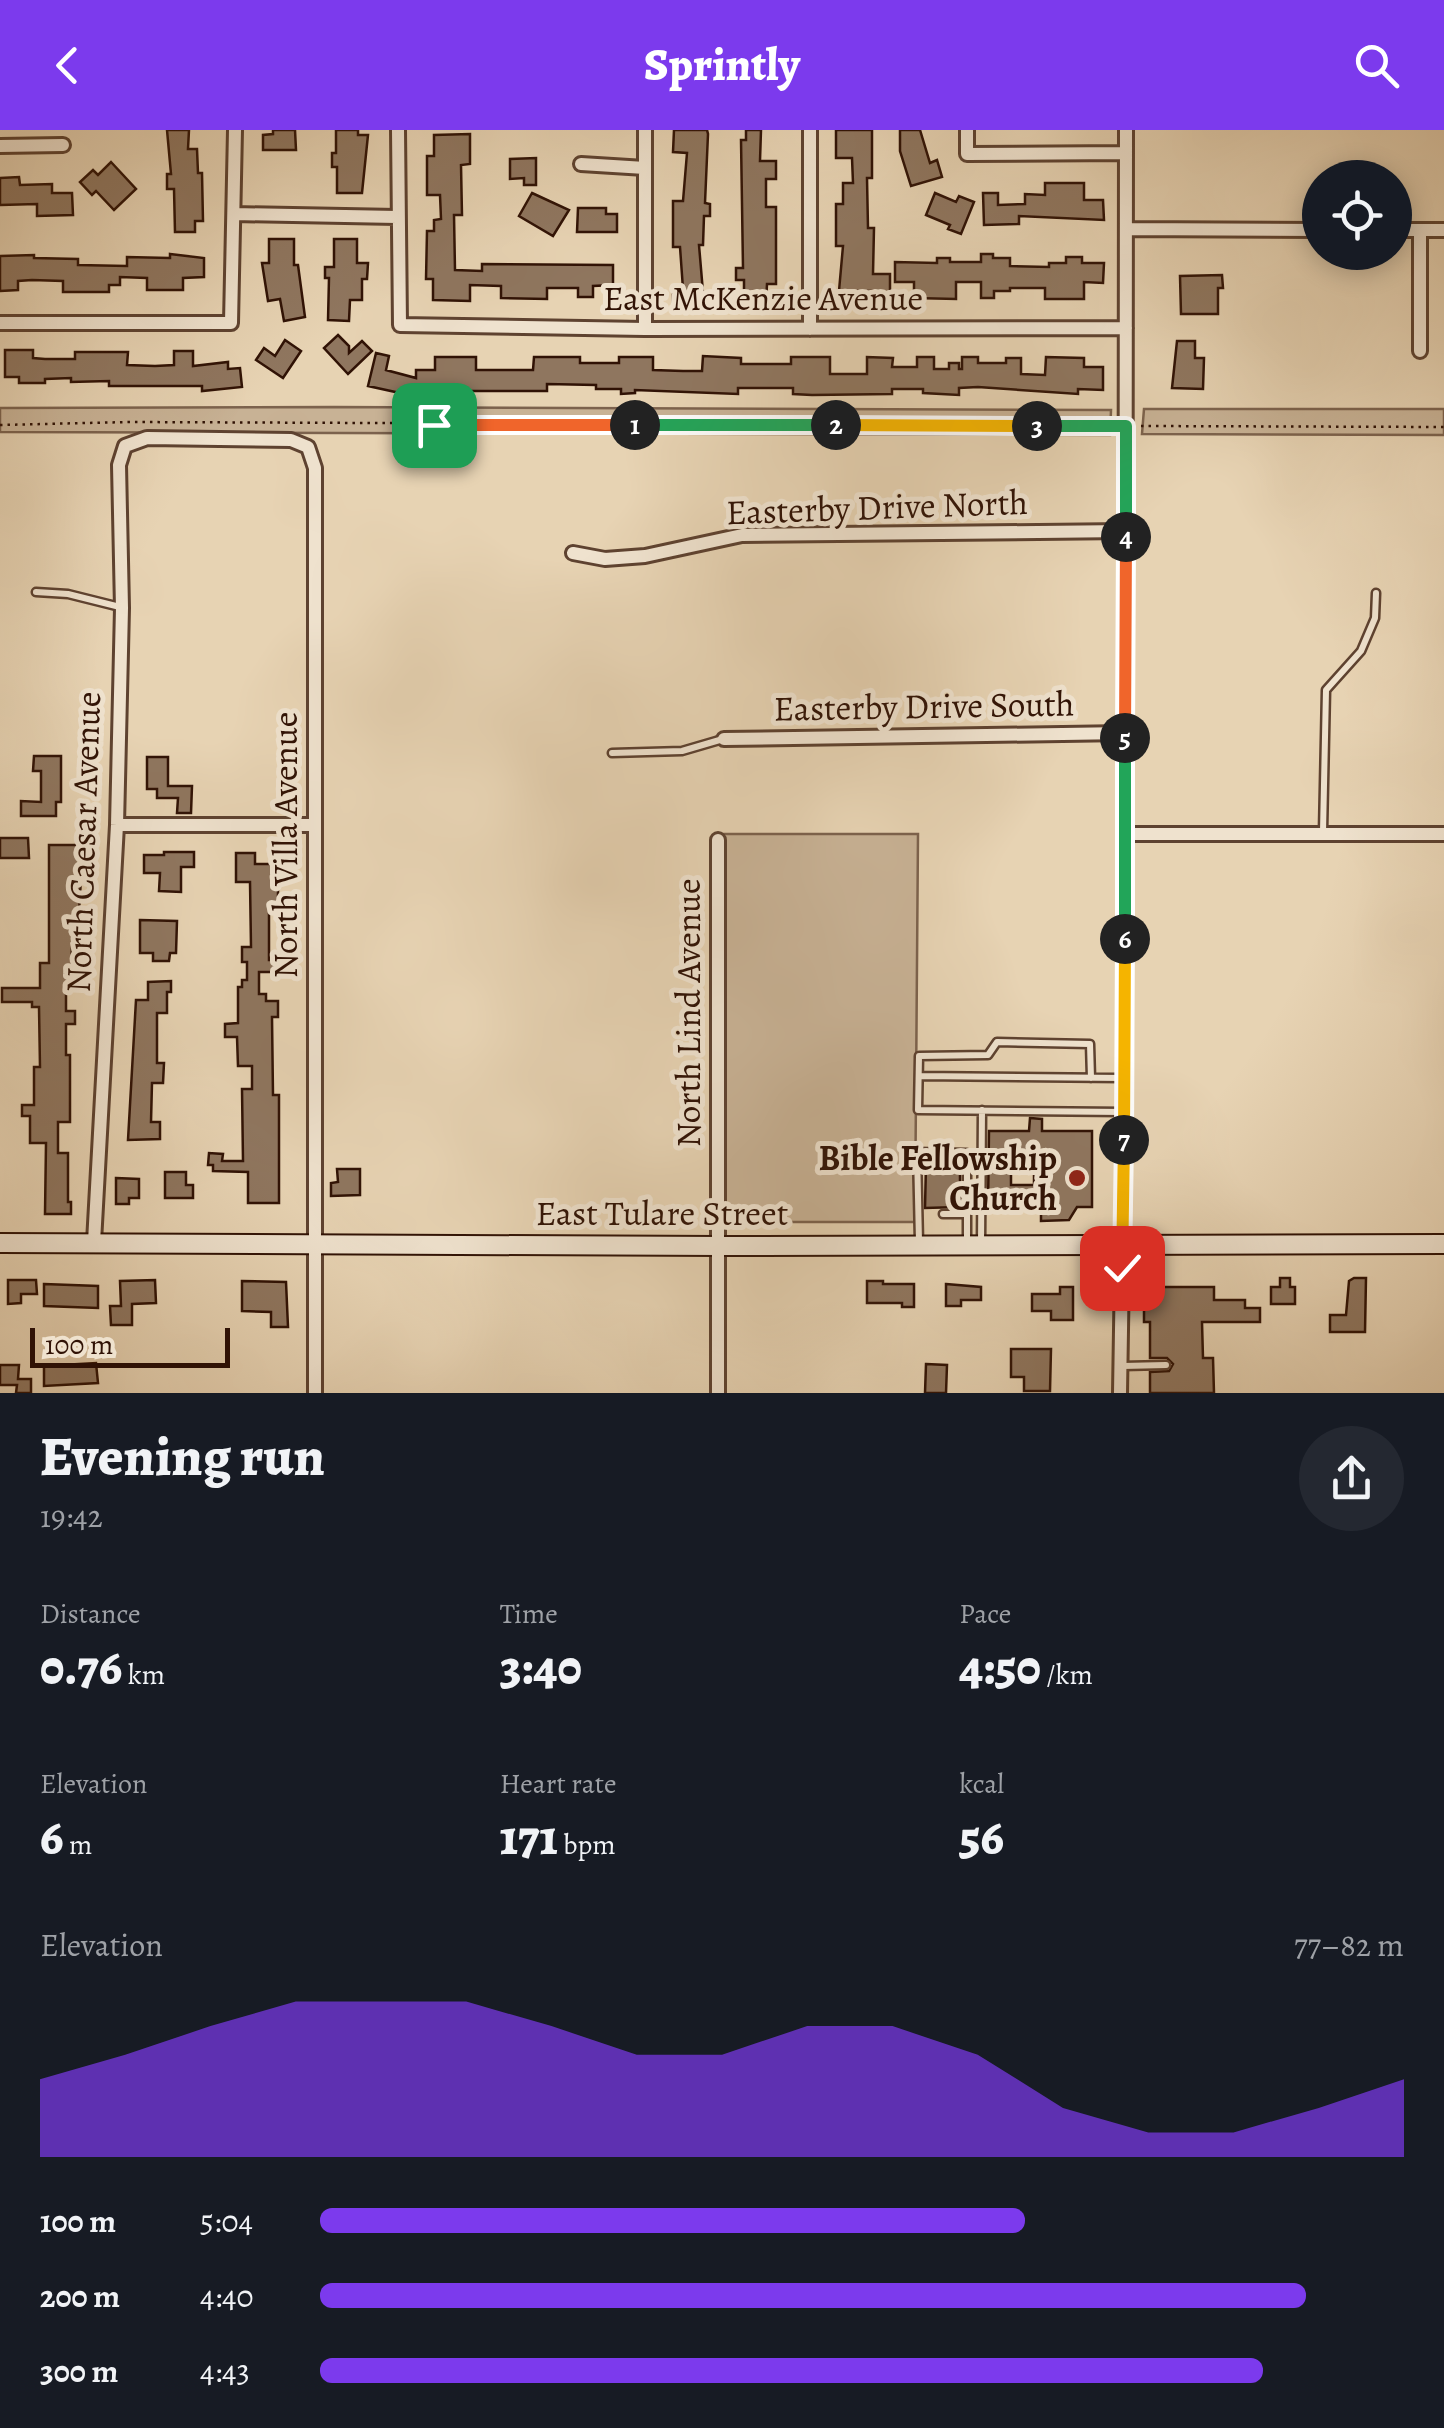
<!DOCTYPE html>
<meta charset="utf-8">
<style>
:root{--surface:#171b24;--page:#242831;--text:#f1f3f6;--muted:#9ea1a6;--accent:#7c3aed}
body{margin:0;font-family:Alegreya,serif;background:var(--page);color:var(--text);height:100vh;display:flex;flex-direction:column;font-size:38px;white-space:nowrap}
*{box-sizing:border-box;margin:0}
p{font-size:32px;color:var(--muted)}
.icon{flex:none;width:55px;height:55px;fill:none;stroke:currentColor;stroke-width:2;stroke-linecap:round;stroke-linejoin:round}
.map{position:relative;height:1263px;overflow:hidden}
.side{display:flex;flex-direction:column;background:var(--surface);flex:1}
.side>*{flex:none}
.buttons{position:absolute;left:1302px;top:30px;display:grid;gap:20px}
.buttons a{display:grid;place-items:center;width:110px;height:110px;border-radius:50%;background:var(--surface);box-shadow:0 5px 25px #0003;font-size:50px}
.scale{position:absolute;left:30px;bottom:25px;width:200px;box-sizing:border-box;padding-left:10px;border:5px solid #301205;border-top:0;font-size:28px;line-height:35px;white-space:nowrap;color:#301205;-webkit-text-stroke:8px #efe2ce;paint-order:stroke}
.pin{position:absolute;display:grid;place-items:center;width:85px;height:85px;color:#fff;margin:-42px;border-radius:20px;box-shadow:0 5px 15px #0006}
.km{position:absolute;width:50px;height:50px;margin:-25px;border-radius:50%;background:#222;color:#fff;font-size:28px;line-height:50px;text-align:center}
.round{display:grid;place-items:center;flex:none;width:105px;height:105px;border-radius:52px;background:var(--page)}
.headline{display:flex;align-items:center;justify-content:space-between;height:170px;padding:0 40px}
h1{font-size:55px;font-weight:800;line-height:75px}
.figures{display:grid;grid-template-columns:repeat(3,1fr);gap:15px;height:170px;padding:10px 40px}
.figures div{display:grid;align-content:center}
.figures b{font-size:50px;font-weight:800}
.figures small{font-size:28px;font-weight:400}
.figures p{font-size:28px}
.chart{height:280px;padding:20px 40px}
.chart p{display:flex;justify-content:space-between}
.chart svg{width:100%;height:180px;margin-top:10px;fill:var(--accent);opacity:.7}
ul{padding:0 40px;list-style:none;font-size:32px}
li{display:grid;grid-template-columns:160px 120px 1fr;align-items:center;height:75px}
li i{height:25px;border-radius:12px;background:var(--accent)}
header{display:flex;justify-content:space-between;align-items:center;height:130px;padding:0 40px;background:var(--accent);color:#fff;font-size:45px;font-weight:800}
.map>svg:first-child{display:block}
.green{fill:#c8b295;stroke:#7c624d;stroke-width:2.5}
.building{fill:#8f765f;stroke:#301205;stroke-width:2.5;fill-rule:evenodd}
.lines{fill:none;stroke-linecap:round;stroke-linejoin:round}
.service-casing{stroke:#5e4230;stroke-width:11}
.minor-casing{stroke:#5e4230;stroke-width:18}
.secondary-casing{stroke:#301205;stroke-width:22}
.path{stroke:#301205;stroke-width:2.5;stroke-dasharray:2.5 5;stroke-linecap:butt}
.service{stroke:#efe2ce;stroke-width:6}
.minor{stroke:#efe2ce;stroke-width:12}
.secondary{stroke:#efe2ce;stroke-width:18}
.split-1-casing{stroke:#fff;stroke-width:20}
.split-2-casing{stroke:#fff;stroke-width:20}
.split-3-casing{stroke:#fff;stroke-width:20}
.split-4-casing{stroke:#fff;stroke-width:20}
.split-5-casing{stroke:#fff;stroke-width:20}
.split-6-casing{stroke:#fff;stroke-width:20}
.split-7-casing{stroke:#fff;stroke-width:20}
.split-8-casing{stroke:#fff;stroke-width:20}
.split-1{stroke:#f0652b;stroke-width:12}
.split-2{stroke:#22a559;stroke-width:12}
.split-3{stroke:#f5b400;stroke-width:12}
.split-4{stroke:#22a559;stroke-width:12}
.split-5{stroke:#f0652b;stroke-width:12}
.split-6{stroke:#22a559;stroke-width:12}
.split-7{stroke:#f5b400;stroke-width:12}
.split-8{stroke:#f5b400;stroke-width:12}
.poi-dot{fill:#8f2418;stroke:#efe2ce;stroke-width:4}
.labels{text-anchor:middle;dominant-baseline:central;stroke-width:10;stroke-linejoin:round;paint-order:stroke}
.street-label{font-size:35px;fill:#301205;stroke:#efe2ce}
.poi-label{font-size:35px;font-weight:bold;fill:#301205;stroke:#efe2ce;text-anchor:end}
</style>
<header><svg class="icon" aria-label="back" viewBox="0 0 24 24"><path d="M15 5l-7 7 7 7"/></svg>Sprintly<svg class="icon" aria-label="search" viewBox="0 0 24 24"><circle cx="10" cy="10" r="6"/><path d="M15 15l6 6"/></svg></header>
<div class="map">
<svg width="1444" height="1263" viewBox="0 0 1444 1263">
<rect width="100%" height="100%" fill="#e7d3b3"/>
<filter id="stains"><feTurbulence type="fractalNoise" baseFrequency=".002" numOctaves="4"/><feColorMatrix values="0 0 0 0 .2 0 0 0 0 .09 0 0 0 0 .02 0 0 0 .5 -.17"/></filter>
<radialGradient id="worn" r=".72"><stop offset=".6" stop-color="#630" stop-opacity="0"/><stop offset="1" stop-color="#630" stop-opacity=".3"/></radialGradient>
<path class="green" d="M 334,277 L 1111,280 L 1110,305 L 0,302 L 0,278 Z
M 1144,279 L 1444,279 L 1444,305 L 1142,304 Z
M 722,704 L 918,704 L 915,1092 L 719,1092 Z"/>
<path class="building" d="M 167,0 L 189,0 L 188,19 L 197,19 L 198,43 L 202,43 L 203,91 L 195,91 L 195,102 L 175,102 L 174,59 L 167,59 L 167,44 L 171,44 Z
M 273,0 L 295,0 L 296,20 L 263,20 L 263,5 L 273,4 Z
M 336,0 L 358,0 L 358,5 L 368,5 L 362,63 L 337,63 L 337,37 L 332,37 L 332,23 L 336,23 Z
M 674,0 L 707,0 L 708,4 L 705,73 L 710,74 L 710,86 L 704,86 L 703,115 L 699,115 L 704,174 L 673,175 L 673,159 L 683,159 L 680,117 L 673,117 L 673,71 L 683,71 L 687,23 L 673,22 Z
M 746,0 L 761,0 L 760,31 L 776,31 L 776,49 L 766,49 L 766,77 L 776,77 L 776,154 L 767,154 L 766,174 L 744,174 L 744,150 L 736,150 L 736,138 L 743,138 L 741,10 L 746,10 Z
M 836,0 L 872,0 L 872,48 L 867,48 L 868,98 L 874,98 L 873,144 L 890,144 L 890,169 L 872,169 L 872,161 L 839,161 L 843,116 L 836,116 L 836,74 L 843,74 L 843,53 L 853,53 L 852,28 L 836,28 Z
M 900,0 L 920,0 L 930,33 L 937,30 L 942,47 L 911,56 L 900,21 Z
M 470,4 L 470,34 L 461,35 L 462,85 L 454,85 L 455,140 L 482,141 L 482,134 L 613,135 L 613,155 L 593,156 L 593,167 L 578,167 L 578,158 L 547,158 L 547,169 L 501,168 L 501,156 L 470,155 L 470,171 L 433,170 L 433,149 L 426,149 L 427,101 L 434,101 L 434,90 L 441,89 L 440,65 L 427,65 L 427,26 L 434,26 L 434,5 Z
M 536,28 L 536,55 L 524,55 L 524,48 L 510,49 L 510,29 Z
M 111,32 L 136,59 L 114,80 L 96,61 L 92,65 L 80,52 L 93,40 L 98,45 Z
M 19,47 L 20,55 L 52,54 L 52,63 L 72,63 L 73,85 L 37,86 L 37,74 L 0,75 L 0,48 Z
M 1045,53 L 1084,53 L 1084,70 L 1103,70 L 1104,90 L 1019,86 L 1019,94 L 984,95 L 983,63 L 998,63 L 998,75 L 1025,74 L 1025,64 L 1045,65 Z
M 532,63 L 569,80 L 553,106 L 519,86 Z
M 935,63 L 956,72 L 959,66 L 974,72 L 961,104 L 948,99 L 950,95 L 926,85 Z
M 578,78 L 606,78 L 606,84 L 617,84 L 617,102 L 577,102 Z
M 269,109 L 294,109 L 294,135 L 298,135 L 305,187 L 284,191 L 280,169 L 268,171 L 262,133 L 269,133 Z
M 334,109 L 357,109 L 357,133 L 368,133 L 367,149 L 362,149 L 362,170 L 350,170 L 349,191 L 328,190 L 329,148 L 325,148 L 325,137 L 334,137 Z
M 170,124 L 204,128 L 204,147 L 183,148 L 183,160 L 147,160 L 147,148 L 120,147 L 120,155 L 109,155 L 109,162 L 63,162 L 63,151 L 32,150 L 18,151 L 18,160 L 0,161 L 0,126 L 34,125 L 34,128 L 78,129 L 78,135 L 127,136 L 127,127 L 170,128 Z
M 981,124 L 993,124 L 993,128 L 1010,128 L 1010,136 L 1049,137 L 1049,133 L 1066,133 L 1066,127 L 1082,127 L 1082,133 L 1104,133 L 1103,153 L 1084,152 L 1084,169 L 1045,169 L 1045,158 L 1010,158 L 1010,161 L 994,161 L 994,168 L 981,168 L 981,152 L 956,152 L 956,169 L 914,168 L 914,152 L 895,152 L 895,132 L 937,133 L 937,128 L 950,128 L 950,132 L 981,132 Z
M 1222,145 L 1223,158 L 1218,158 L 1218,184 L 1181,184 L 1180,146 Z
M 338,205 L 349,216 L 349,223 L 362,211 L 372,221 L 348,244 L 324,218 Z
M 285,210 L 301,221 L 283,248 L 256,230 L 264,218 L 275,226 Z
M 1177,211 L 1195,211 L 1195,228 L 1204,228 L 1203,259 L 1172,258 Z
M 5,220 L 33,220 L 33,228 L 45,229 L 75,229 L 75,222 L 128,222 L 127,235 L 155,236 L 174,235 L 174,221 L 193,221 L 193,236 L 228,232 L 228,239 L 240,238 L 242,257 L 202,261 L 202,256 L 109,256 L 109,251 L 71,252 L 71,248 L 45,249 L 45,253 L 19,253 L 19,247 L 5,247 Z
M 376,223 L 389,226 L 386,240 L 416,248 L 416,240 L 435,240 L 435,227 L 476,227 L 476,240 L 533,240 L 534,227 L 580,227 L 580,233 L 619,233 L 619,227 L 653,227 L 653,240 L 683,241 L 702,241 L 703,226 L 741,228 L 741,234 L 791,234 L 791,227 L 830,227 L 830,244 L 867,244 L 867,227 L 893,228 L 892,237 L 917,237 L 917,227 L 934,227 L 934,239 L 949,239 L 949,233 L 959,233 L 959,239 L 962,239 L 962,227 L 978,227 L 978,233 L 1006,233 L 1006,228 L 1021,228 L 1021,244 L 1045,245 L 1046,227 L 1084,228 L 1084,237 L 1103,237 L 1103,260 L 1078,259 L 1078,264 L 978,257 L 959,258 L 959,265 L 923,263 L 923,259 L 892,259 L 892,264 L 812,265 L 793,264 L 793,258 L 738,258 L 738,264 L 635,260 L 635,263 L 621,264 L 621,259 L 596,259 L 596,255 L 547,254 L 547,261 L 401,261 L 400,263 L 368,256 Z
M 34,626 L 61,626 L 61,672 L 56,672 L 56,686 L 21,686 L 21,671 L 41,672 L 41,641 L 33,641 Z
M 147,627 L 168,627 L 168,656 L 192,656 L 191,683 L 177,683 L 178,668 L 157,668 L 157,659 L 147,659 Z
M 0,708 L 28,708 L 29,728 L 0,728 Z
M 49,715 L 83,715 L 77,815 L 72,815 L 70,860 L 66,860 L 66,881 L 75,881 L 75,894 L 66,894 L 66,925 L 70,925 L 70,992 L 58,992 L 58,1023 L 68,1023 L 68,1072 L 71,1072 L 71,1084 L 45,1084 L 46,1013 L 30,1013 L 30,986 L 22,986 L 22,975 L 34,975 L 34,937 L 40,937 L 39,877 L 32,877 L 32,872 L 2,872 L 2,858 L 40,858 L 40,833 L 49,833 Z
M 164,722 L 194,722 L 194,737 L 181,737 L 181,762 L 159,761 L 160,743 L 144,743 L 144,725 L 164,725 Z
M 236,723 L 255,723 L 255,734 L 278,734 L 278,784 L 269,783 L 269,830 L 278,830 L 278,842 L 259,842 L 259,864 L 266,864 L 266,871 L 278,871 L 278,887 L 272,887 L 273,965 L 279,965 L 279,1073 L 248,1073 L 248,1042 L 213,1041 L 213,1035 L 208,1035 L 209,1023 L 223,1024 L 222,1031 L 243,1031 L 242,959 L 252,959 L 252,936 L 238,936 L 237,907 L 225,907 L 225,894 L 238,893 L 238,857 L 242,857 L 242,850 L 247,850 L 247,832 L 242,832 L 242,817 L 251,817 L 250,752 L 236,752 Z
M 140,790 L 177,791 L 176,823 L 170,823 L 169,831 L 153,831 L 153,823 L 140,823 Z
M 171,851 L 171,862 L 167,862 L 167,883 L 157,883 L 157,933 L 164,933 L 163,953 L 152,953 L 151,992 L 160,992 L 160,1009 L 128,1010 L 136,870 L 148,870 L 148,852 Z
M 1030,988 L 1042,989 L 1042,1001 L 1092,1001 L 1092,1077 L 1077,1077 L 1069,1090 L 1041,1091 L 1041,1077 L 988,1077 L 989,1001 L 1029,1001 ZM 1011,1026 L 1034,1026 L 1034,1055 L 1011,1055 Z
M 960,1033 L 960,1077 L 925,1078 L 926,1034 Z
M 337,1039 L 360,1039 L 360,1065 L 331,1066 L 331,1053 L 338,1052 Z
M 165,1042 L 186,1042 L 186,1055 L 193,1055 L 193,1068 L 165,1068 Z
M 116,1048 L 139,1049 L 139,1068 L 129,1068 L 129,1074 L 116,1074 Z
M 1280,1148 L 1290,1148 L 1290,1157 L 1295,1157 L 1295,1174 L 1271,1174 L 1271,1157 L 1280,1157 Z
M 1354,1148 L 1366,1148 L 1365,1202 L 1330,1202 L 1330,1185 L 1346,1185 L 1349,1151 Z
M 8,1150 L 36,1150 L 37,1164 L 21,1164 L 21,1173 L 8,1174 Z
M 155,1150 L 156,1173 L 132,1174 L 132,1195 L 111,1195 L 110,1176 L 121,1176 L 120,1151 Z
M 242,1151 L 286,1152 L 288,1197 L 271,1197 L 271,1182 L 242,1181 Z
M 867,1151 L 883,1151 L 883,1154 L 914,1154 L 914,1177 L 902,1177 L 902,1173 L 867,1173 Z
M 44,1154 L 98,1156 L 98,1178 L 44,1176 Z
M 946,1154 L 981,1157 L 981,1170 L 961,1170 L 961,1176 L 946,1176 Z
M 1060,1157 L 1073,1157 L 1073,1190 L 1051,1190 L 1051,1181 L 1032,1181 L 1032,1164 L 1060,1164 Z
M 1144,1157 L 1214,1157 L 1214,1170 L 1245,1170 L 1245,1178 L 1260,1178 L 1260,1192 L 1202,1192 L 1203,1228 L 1213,1228 L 1214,1263 L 1150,1263 L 1150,1242 L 1169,1241 L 1173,1234 L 1167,1228 L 1150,1228 L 1150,1192 L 1144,1192 Z
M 1011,1219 L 1051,1219 L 1050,1261 L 1024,1261 L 1024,1247 L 1011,1247 Z
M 96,1233 L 98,1253 L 44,1256 L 44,1236 Z
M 926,1234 L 947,1235 L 946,1263 L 925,1263 Z
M 0,1235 L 19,1235 L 18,1249 L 31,1249 L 31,1263 L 16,1263 L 17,1255 L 0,1255 Z"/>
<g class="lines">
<g class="service-casing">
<path id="service" d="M 36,462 L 68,464 L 120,477
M 612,623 L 682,621 L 723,609
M 1323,702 L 1326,560 L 1361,521 L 1375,488 L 1376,463
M 919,946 L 1123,948
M 1091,948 L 1090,914 L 997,912 L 988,925 L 919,926 L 918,980 L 1124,982
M 943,1084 L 967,1084
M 919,1112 L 917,1022 L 967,1023 L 967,1115
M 981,1114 L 982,980
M 1123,1236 L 1166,1235"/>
</g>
<g class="minor-casing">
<path id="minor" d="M 398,0 L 400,195 L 645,199 L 1126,198
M 810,0 L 810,199
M 967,0 L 967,24 L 1126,23
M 0,16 L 63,15
M 581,34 L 645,38
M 234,84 L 397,87
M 1126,99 L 1320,100
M 1395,100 L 1444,100
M 1420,100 L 1420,221
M 0,193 L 231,193 L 235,0
M 645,199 L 645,0
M 573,423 L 605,429 L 645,426 L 742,405 L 1126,401
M 724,609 L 1125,603
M 117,695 L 314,695
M 1124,704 L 1444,704
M 94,1112 L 117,695 L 122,478 L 119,335 L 125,316 L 147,308 L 291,310 L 308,317 L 315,338 L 315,1263
M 718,1263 L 718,710
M 1120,1263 L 1125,948 L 1126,0"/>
</g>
<g class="secondary-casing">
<path id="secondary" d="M 0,1113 L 719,1116 L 1444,1114"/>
</g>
<path class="path" d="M 0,295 L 129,292 L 1113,296
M 1141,296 L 1444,297"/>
<use href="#service" class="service"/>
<use href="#minor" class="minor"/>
<use href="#secondary" class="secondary"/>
</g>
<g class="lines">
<g class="split-1-casing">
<path id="split-1" d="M 434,295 L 635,295"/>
</g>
<g class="split-2-casing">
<path id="split-2" d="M 635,295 L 836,295"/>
</g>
<g class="split-3-casing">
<path id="split-3" d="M 836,295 L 1037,296"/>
</g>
<g class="split-4-casing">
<path id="split-4" d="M 1037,296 L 1126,296 L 1126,407"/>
</g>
<g class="split-5-casing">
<path id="split-5" d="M 1125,608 L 1126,407"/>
</g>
<g class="split-6-casing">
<path id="split-6" d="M 1125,809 L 1125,608"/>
</g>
<g class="split-7-casing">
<path id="split-7" d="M 1124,1010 L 1125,809"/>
</g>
<g class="split-8-casing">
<path id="split-8" d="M 1122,1138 L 1124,1010"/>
</g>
<use href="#split-1" class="split-1"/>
<use href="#split-2" class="split-2"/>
<use href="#split-3" class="split-3"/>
<use href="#split-4" class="split-4"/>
<use href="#split-5" class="split-5"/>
<use href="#split-6" class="split-6"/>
<use href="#split-7" class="split-7"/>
<use href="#split-8" class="split-8"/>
</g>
<circle class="poi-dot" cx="1077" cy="1048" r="10"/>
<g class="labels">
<g class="street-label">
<text x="763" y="168">East McKenzie Avenue</text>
<text transform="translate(877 377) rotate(-2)">Easterby Drive North</text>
<text transform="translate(924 576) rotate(-1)">Easterby Drive South</text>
<text transform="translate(83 712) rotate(-88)">North Caesar Avenue</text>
<text transform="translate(285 715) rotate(-90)">North Villa Avenue</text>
<text transform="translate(688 883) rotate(-90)">North Lind Avenue</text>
<text x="662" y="1083">East Tulare Street</text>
</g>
<g class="poi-label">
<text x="1057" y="1028">Bible Fellowship<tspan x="1057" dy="40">Church</tspan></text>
</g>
</g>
<rect width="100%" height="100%" filter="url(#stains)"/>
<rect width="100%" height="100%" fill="url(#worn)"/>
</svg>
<div class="buttons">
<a><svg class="icon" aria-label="locate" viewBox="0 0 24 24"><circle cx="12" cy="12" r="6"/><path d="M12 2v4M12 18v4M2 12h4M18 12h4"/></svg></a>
</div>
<div class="scale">100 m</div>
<div class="pin" style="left:434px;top:295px;background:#1e9e55"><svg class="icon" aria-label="arrive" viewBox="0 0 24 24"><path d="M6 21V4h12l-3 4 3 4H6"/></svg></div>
<div class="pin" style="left:1122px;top:1138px;background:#d93025"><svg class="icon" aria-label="check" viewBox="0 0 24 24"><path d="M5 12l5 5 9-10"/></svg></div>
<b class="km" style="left:635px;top:295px">1</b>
<b class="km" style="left:836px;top:295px">2</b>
<b class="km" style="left:1037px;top:296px">3</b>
<b class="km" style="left:1126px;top:407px">4</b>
<b class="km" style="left:1125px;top:608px">5</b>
<b class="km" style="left:1125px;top:809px">6</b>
<b class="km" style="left:1124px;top:1010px">7</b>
</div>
<section class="side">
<div class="headline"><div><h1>Evening run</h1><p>19:42</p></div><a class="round"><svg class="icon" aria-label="share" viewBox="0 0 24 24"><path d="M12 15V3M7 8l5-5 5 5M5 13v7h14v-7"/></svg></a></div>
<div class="figures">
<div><p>Distance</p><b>0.76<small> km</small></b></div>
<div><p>Time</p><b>3:40</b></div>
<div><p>Pace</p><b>4:50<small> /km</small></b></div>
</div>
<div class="figures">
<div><p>Elevation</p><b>6<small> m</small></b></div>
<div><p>Heart rate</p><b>171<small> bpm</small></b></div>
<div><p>kcal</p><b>56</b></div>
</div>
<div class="chart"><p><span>Elevation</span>77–82 m</p>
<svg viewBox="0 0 160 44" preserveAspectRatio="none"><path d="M0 44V25L10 19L20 12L30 6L40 6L50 6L60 12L70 19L80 19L90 12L100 12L110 19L120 32L130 38L140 38L150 32L160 25V44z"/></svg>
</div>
<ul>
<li><b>100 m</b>5:04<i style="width:65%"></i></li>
<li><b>200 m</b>4:40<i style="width:91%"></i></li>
<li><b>300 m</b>4:43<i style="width:87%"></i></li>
</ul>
</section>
